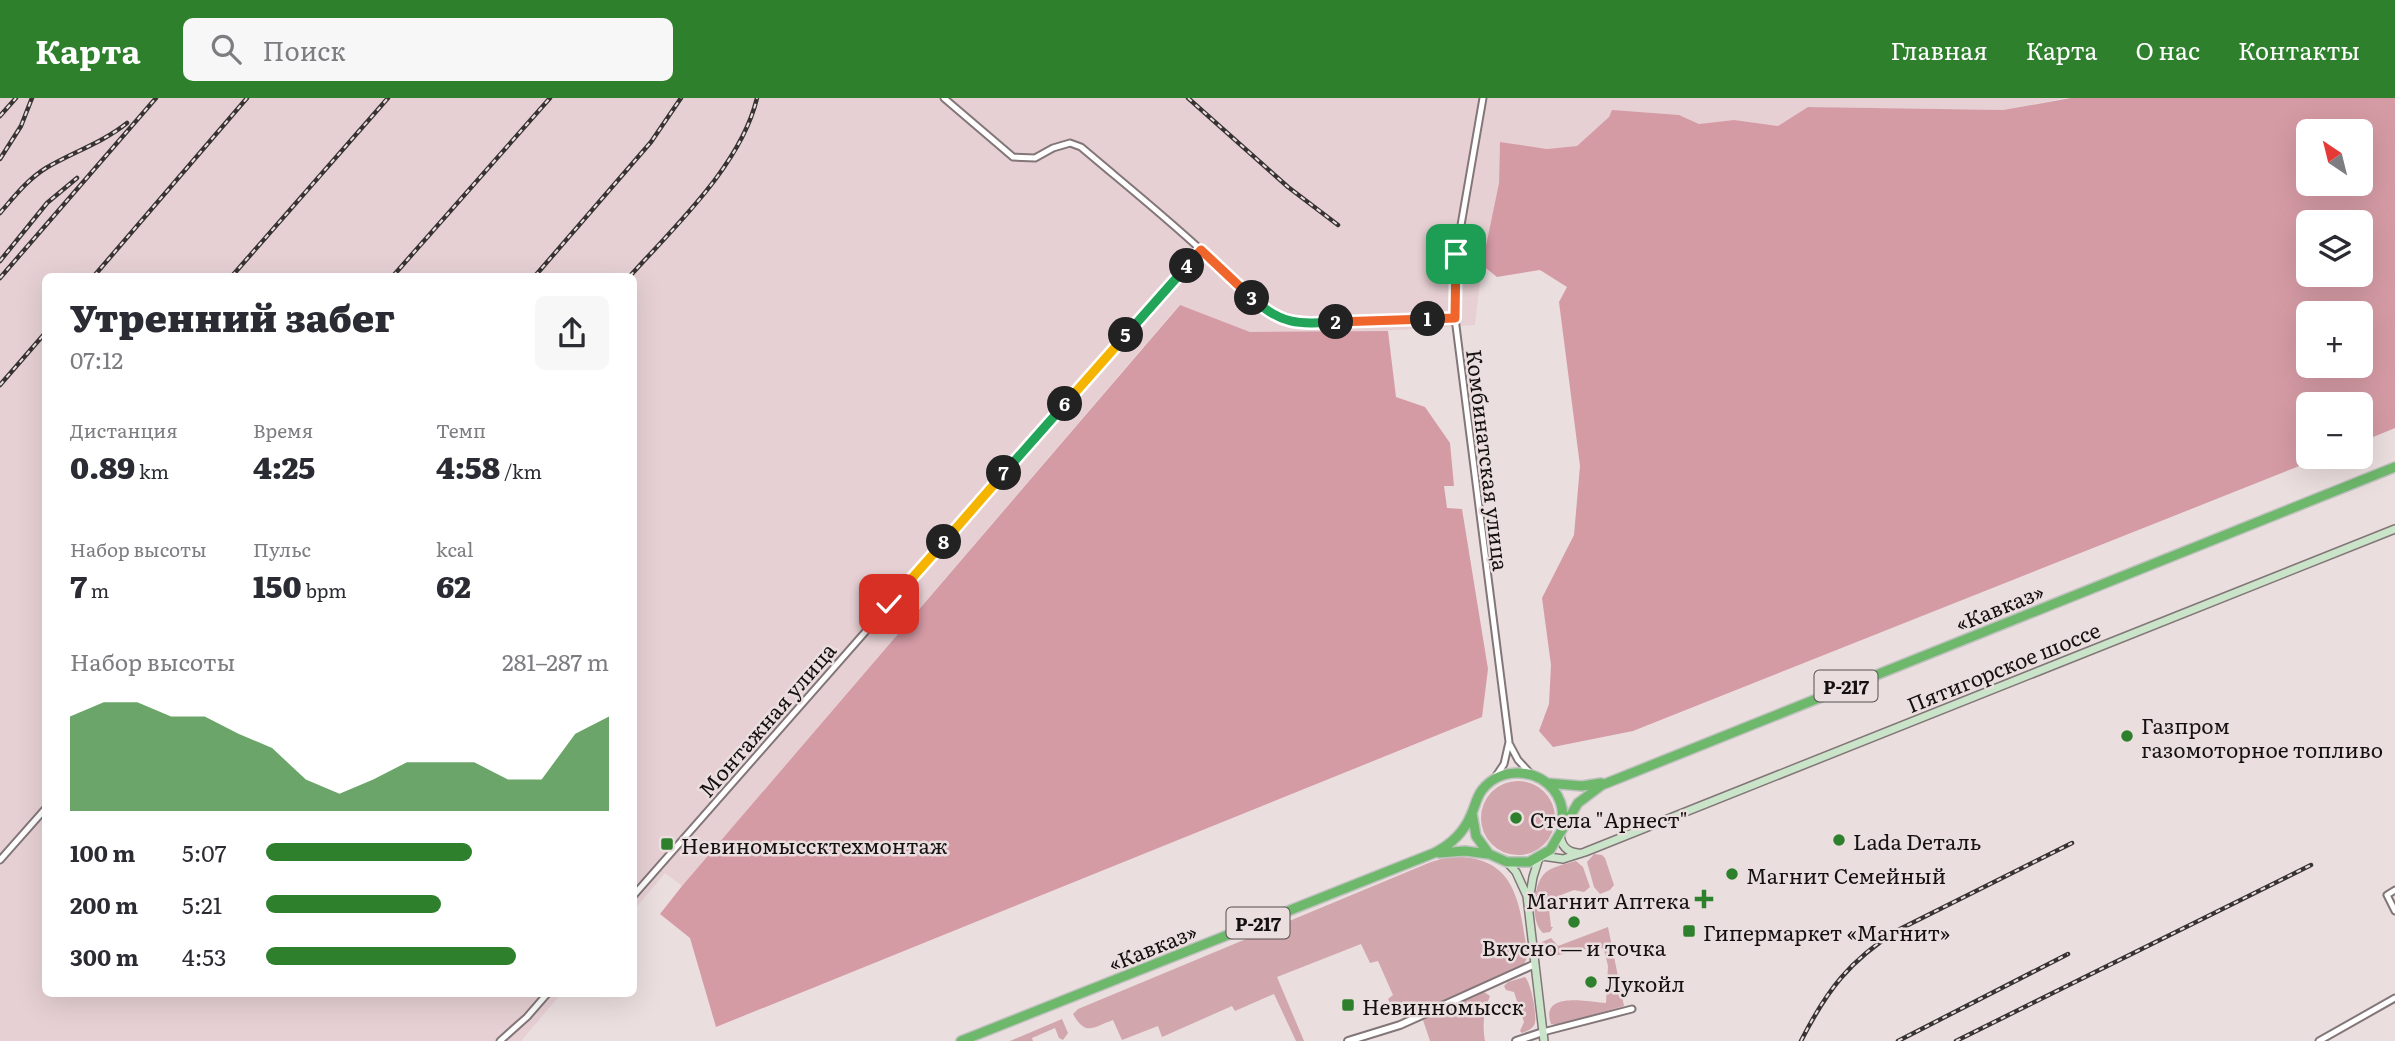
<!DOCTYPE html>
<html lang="ru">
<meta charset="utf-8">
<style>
:root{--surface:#fff;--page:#f7f7f7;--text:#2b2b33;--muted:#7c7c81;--accent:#2e802c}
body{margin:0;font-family:Literata,serif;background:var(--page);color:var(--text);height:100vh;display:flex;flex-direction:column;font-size:26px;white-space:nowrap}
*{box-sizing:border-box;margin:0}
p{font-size:23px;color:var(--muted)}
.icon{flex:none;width:38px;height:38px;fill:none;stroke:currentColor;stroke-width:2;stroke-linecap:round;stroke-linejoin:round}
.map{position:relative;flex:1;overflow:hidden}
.drawer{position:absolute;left:42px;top:175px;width:595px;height:724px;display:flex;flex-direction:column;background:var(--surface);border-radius:10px;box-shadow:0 7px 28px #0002}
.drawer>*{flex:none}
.needle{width:46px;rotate:325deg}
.controls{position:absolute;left:2296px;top:21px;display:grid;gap:14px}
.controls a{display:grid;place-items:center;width:77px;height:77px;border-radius:10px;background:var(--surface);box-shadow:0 7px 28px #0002;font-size:35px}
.pin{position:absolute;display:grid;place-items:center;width:60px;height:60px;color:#fff;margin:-30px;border-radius:14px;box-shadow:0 4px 10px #0006}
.km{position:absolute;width:35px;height:35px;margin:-18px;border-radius:50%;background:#222;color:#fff;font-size:19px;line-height:35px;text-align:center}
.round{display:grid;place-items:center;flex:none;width:74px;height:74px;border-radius:10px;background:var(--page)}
.head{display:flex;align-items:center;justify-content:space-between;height:119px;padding:0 28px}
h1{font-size:38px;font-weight:800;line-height:52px}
.stats{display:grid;grid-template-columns:repeat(3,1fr);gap:10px;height:119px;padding:7px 28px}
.stats div{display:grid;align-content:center}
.stats b{font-size:30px;font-weight:800}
.stats small{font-size:19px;font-weight:400}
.stats p{font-size:19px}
.chart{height:196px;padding:14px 28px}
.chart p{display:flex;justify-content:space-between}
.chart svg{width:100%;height:126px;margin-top:7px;fill:var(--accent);opacity:.7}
ul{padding:0 28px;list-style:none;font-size:23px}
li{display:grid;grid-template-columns:112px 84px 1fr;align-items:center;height:52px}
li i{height:18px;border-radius:9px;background:var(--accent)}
header{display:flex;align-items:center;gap:42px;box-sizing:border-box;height:98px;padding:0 35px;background:var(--accent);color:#fff}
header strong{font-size:33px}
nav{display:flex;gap:38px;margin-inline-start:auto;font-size:24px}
.search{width:490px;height:63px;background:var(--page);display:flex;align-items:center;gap:18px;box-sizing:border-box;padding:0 24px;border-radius:10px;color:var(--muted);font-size:26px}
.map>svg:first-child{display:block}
.built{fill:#e6d0d3}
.green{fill:#d2a6ad}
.forest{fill:#d59ba5;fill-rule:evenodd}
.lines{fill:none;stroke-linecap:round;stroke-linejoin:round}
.minor-casing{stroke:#837678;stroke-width:9}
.tertiary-casing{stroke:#837678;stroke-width:10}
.secondary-casing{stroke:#837678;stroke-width:10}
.trunk-casing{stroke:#c2c1c1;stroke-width:12}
.minor{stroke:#fff;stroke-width:5}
.tertiary{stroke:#fff;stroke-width:6}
.secondary{stroke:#c9e4c8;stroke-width:7}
.trunk{stroke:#6eb86c;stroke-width:9}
.rail-casing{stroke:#383333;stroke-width:4.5}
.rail{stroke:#ebdedf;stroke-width:2;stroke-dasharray:5;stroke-linecap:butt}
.split-1-casing{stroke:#fff;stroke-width:14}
.split-2-casing{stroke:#fff;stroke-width:14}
.split-3-casing{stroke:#fff;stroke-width:14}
.split-4-casing{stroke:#fff;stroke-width:14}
.split-5-casing{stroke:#fff;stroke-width:14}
.split-6-casing{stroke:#fff;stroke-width:14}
.split-7-casing{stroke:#fff;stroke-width:14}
.split-8-casing{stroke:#fff;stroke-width:14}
.split-9-casing{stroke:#fff;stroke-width:14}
.split-1{stroke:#f0652b;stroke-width:9}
.split-2{stroke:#f0652b;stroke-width:9}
.split-3{stroke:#22a559;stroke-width:9}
.split-4{stroke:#f0652b;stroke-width:9}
.split-5{stroke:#22a559;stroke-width:9}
.split-6{stroke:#f5b400;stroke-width:9}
.split-7{stroke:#22a559;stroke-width:9}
.split-8{stroke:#f5b400;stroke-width:9}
.split-9{stroke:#f5b400;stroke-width:9}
.poi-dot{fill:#2e802c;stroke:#ebdedf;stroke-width:2.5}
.labels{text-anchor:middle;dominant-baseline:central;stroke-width:5;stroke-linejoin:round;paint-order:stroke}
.shield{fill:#ebdedf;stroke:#554e4f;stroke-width:2}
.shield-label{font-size:19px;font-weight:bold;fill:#151111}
.street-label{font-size:21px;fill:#151111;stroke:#ebdedf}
.poi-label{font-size:21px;fill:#151111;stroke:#ebdedf;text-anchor:start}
</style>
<header>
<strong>Карта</strong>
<div class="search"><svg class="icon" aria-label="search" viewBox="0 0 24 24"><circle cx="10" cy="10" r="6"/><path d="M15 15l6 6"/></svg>Поиск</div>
<nav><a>Главная</a><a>Карта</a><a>О нас</a><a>Контакты</a></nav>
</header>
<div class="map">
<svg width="2395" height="943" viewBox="0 0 2395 943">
<rect width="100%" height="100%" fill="#ebdedf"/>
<path class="built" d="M 0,0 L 2066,0 L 2003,12 L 1808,9 L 1778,28 L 1734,22 L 1699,26 L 1679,17 L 1609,19 L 1577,48 L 1547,51 L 1500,44 L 1499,85 L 1482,167 L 1475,227 L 1350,235 L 1250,234 L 1179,207 L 682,788 L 665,775 L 634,812 L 634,178 L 46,178 L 46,896 L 561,896 L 521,943 L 0,943 Z"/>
<path class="green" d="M1481 720a37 37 0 1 1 74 0a37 37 0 1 1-74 0Z
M 1594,756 L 1602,757 L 1605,760 L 1614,787 L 1610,792 L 1600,796 L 1594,789 L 1587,764 Z
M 1448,759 C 1518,756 1519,805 1528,858 L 1524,866 L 1432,908 L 1414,913 L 1405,920 L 1396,917 L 1388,901 L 1393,897 L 1378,863 L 1370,865 L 1361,846 L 1277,879 L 1304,943 L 1296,943 L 1274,896 L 1235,913 L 1232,908 L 1162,939 L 1158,928 L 1122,942 L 1113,922 C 1093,929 1086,939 1073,916 L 1078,911 L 1431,764 Z
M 1576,763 L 1583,769 L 1590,789 L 1584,794 L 1574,792 L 1548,802 L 1551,829 L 1553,829 L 1550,834 L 1543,835 C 1530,824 1533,788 1544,776 C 1552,768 1566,766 1576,763 Z
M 1608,829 L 1624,908 L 1558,927 L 1551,926 C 1539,892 1590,904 1606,905 L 1608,868 L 1604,852 L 1599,848 L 1554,858 L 1541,851 L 1542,844 L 1551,840 L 1558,848 Z
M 1525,879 C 1531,885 1537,916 1535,925 C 1533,931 1527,933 1522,935 L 1520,933 L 1524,924 L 1514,894 L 1506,892 L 1504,888 L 1508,884 Z
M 1484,894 L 1490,898 C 1484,913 1482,926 1485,943 L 1430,943 L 1423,922 Z
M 1062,921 L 1068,935 L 1063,942 L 1059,940 L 1055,930 L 1032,940 L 1033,943 L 1010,943 Z"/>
<path class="forest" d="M 2071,0 L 2395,0 L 2395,330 L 2361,344 L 2361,306 L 2308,306 L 2308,359 L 2322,359 L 1633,633 L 1553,649 L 1539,633 L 1549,606 L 1551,567 L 1542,500 L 1574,437 L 1580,368 L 1559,204 L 1567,189 L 1540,172 L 1497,179 L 1482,167 L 1499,85 L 1500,44 L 1547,51 L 1577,48 L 1609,19 L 1612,12 L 1679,17 L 1699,26 L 1734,22 L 1778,28 L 1808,9 L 2003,12 ZM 2308,33 L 2361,33 L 2361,86 L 2308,86 ZM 2308,124 L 2361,124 L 2361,177 L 2308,177 ZM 2308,215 L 2361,215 L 2361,268 L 2308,268 Z
M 1180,207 L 1250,234 L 1388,233 L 1396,299 L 1425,309 L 1450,345 L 1454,388 L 1444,388 L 1447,410 L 1462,411 L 1488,571 L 1482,619 L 716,929 L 690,840 L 660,816 L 682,788 Z"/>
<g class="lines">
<g class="minor-casing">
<path id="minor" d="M 944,0 L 1013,59 L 1035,60 L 1053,50 L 1070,45 L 1081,49 C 1121,83 1162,116 1200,151 C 1231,178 1257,215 1298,226 L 1455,220
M 1483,0 L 1456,156 L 1455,220 L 1509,644 L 1504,666 L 1496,678
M 1510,647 L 1518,662 L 1531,676
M 0,762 L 46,710
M 2395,792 L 2387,797 L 2395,813
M 634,797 L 1201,152
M 1543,934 L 1632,911
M 500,943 L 527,919 L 547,896
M 2319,943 L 2395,900"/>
</g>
<g class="tertiary-casing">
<path id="tertiary" d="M 1348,943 L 1400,927 L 1535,866
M 1516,943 L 1543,934"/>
</g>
<g class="secondary-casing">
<path id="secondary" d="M 1560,736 C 1561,747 1566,754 1578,755
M 1542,758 L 1563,761 L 1585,754 L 2395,431
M 1507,764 L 1516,774 L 1527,798 L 1544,943
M 1529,803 L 1533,779 L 1539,760"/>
</g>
<g class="trunk-casing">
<path id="trunk" d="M 1547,685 L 1582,688 L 1601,685
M 1472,715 L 1476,738 L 1489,756 L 1507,764 L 1529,764 L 1550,752 L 1578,705 L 1602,687 L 2395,369
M 1439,755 L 1465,753 L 1488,756
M 961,943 L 1434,755 C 1450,747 1464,734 1471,717 C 1475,709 1476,700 1482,692 C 1499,670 1534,669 1553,691 C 1561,701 1564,714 1562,726"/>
</g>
<use href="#minor" class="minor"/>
<use href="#tertiary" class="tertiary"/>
<use href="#secondary" class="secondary"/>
<use href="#trunk" class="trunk"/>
<g class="rail-casing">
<path id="rail" d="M 1188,0 L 1288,89 L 1338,127
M 0,18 L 16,0
M 0,61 L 21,28 L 32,0
M 0,115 C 14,99 28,81 46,70 C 73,54 102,45 127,25
M 0,163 L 47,105 L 77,80
M 94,178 L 247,0
M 232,178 L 388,0
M 393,178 L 550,0
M 535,178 L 651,44 L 681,0
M 630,178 C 675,128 741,67 757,0
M 0,180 L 156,0
M 0,287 L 46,234
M 1801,943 C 1827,892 1849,863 1898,832 L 2072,745
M 1898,943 L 2068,856
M 1956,943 L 2311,767"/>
</g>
<use href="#rail" class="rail"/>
</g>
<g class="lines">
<g class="split-1-casing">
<path id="split-1" d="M 1428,221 L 1455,220 L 1456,156"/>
</g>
<g class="split-2-casing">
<path id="split-2" d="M 1336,224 L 1428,221"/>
</g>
<g class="split-3-casing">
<path id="split-3" d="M 1252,200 C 1281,227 1298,226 1336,224"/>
</g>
<g class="split-4-casing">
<path id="split-4" d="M 1187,168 L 1201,152 L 1252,200"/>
</g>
<g class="split-5-casing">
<path id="split-5" d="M 1126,237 L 1187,168"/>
</g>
<g class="split-6-casing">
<path id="split-6" d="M 1065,306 L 1126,237"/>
</g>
<g class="split-7-casing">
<path id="split-7" d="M 1004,375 L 1065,306"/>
</g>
<g class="split-8-casing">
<path id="split-8" d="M 944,444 L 1004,375"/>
</g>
<g class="split-9-casing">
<path id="split-9" d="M 889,506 L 944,444"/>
</g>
<use href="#split-1" class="split-1"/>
<use href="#split-2" class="split-2"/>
<use href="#split-3" class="split-3"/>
<use href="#split-4" class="split-4"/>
<use href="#split-5" class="split-5"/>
<use href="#split-6" class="split-6"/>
<use href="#split-7" class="split-7"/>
<use href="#split-8" class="split-8"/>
<use href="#split-9" class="split-9"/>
</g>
<g class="poi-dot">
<circle cx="2127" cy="638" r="7"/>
<circle cx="1516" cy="720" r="7"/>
<circle cx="1839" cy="742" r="7"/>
<rect x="660" y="739" width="14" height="14" rx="3.5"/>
<circle cx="1732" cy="776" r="7"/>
<path d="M1700.5 790.5h7v7h7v7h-7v7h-7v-7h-7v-7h7z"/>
<circle cx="1574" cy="824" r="7"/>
<rect x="1682" y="826" width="14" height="14" rx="3.5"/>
<circle cx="1591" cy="884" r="7"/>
<rect x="1341" y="900" width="14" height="14" rx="3.5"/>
</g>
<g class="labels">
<g class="shield">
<rect x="1814.5" y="572.5" width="63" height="31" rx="5"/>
<rect x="1226.5" y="809.5" width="63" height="31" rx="5"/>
</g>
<g class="shield-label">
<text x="1846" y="588">Р-217</text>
<text x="1258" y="825">Р-217</text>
</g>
<g class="street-label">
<text transform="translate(1489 362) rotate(83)">Комбинатская улица</text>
<text transform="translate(1999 508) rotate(-22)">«Кавказ»</text>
<text transform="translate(2003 568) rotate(-22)">Пятигорское шоссе</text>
<text transform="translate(766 621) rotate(-49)">Монтажная улица</text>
<text transform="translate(1152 848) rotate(-22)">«Кавказ»</text>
</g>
<g class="poi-label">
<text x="2141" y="626">Газпром<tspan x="2141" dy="24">газомоторное топливо</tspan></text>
<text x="1530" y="720">Стела "Арнест"</text>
<text x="1853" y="742">Lada Dеталь</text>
<text x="681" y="746">Невиномыссктехмонтаж</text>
<text x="1746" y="776">Магнит Семейный</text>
<text x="1690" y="801" text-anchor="end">Магнит Аптека</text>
<text x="1703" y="833">Гипермаркет «Магнит»</text>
<text x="1574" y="848" text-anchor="middle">Вкусно — и точка</text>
<text x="1605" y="884">Лукойл</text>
<text x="1362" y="907">Невинномысск</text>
</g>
</g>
</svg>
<div class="controls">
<a><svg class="needle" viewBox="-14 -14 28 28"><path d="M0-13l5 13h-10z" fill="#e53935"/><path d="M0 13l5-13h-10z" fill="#7c7c81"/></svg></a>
<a><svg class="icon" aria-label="layers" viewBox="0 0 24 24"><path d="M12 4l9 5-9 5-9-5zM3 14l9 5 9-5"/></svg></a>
<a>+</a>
<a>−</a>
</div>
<div class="pin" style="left:1456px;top:156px;background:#1e9e55"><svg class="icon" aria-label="arrive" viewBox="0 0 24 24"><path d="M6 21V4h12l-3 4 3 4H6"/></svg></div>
<div class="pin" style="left:889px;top:506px;background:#d93025"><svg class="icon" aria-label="check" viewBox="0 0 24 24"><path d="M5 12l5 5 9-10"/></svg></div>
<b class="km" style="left:1428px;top:221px">1</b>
<b class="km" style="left:1336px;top:224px">2</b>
<b class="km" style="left:1252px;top:200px">3</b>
<b class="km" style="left:1187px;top:168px">4</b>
<b class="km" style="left:1126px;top:237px">5</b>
<b class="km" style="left:1065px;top:306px">6</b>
<b class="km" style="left:1004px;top:375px">7</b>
<b class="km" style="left:944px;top:444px">8</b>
<section class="drawer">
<div class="head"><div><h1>Утренний забег</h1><p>07:12</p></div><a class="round"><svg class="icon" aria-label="share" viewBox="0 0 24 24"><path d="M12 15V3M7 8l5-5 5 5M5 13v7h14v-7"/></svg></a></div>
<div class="stats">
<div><p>Дистанция</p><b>0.89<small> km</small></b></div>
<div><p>Время</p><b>4:25</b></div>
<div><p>Темп</p><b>4:58<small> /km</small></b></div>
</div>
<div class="stats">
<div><p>Набор высоты</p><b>7<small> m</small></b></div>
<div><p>Пульс</p><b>150<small> bpm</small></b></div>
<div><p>kcal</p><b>62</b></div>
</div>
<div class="chart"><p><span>Набор высоты</span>281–287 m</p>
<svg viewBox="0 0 160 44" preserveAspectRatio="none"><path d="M0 44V11L10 6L20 6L30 11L40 11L50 17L60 22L70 33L80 38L90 33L100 27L110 27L120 27L130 33L140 33L150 17L160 11V44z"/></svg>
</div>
<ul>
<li><b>100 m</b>5:07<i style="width:60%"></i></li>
<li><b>200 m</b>5:21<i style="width:51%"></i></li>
<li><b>300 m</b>4:53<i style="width:73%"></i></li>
</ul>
</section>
</div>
